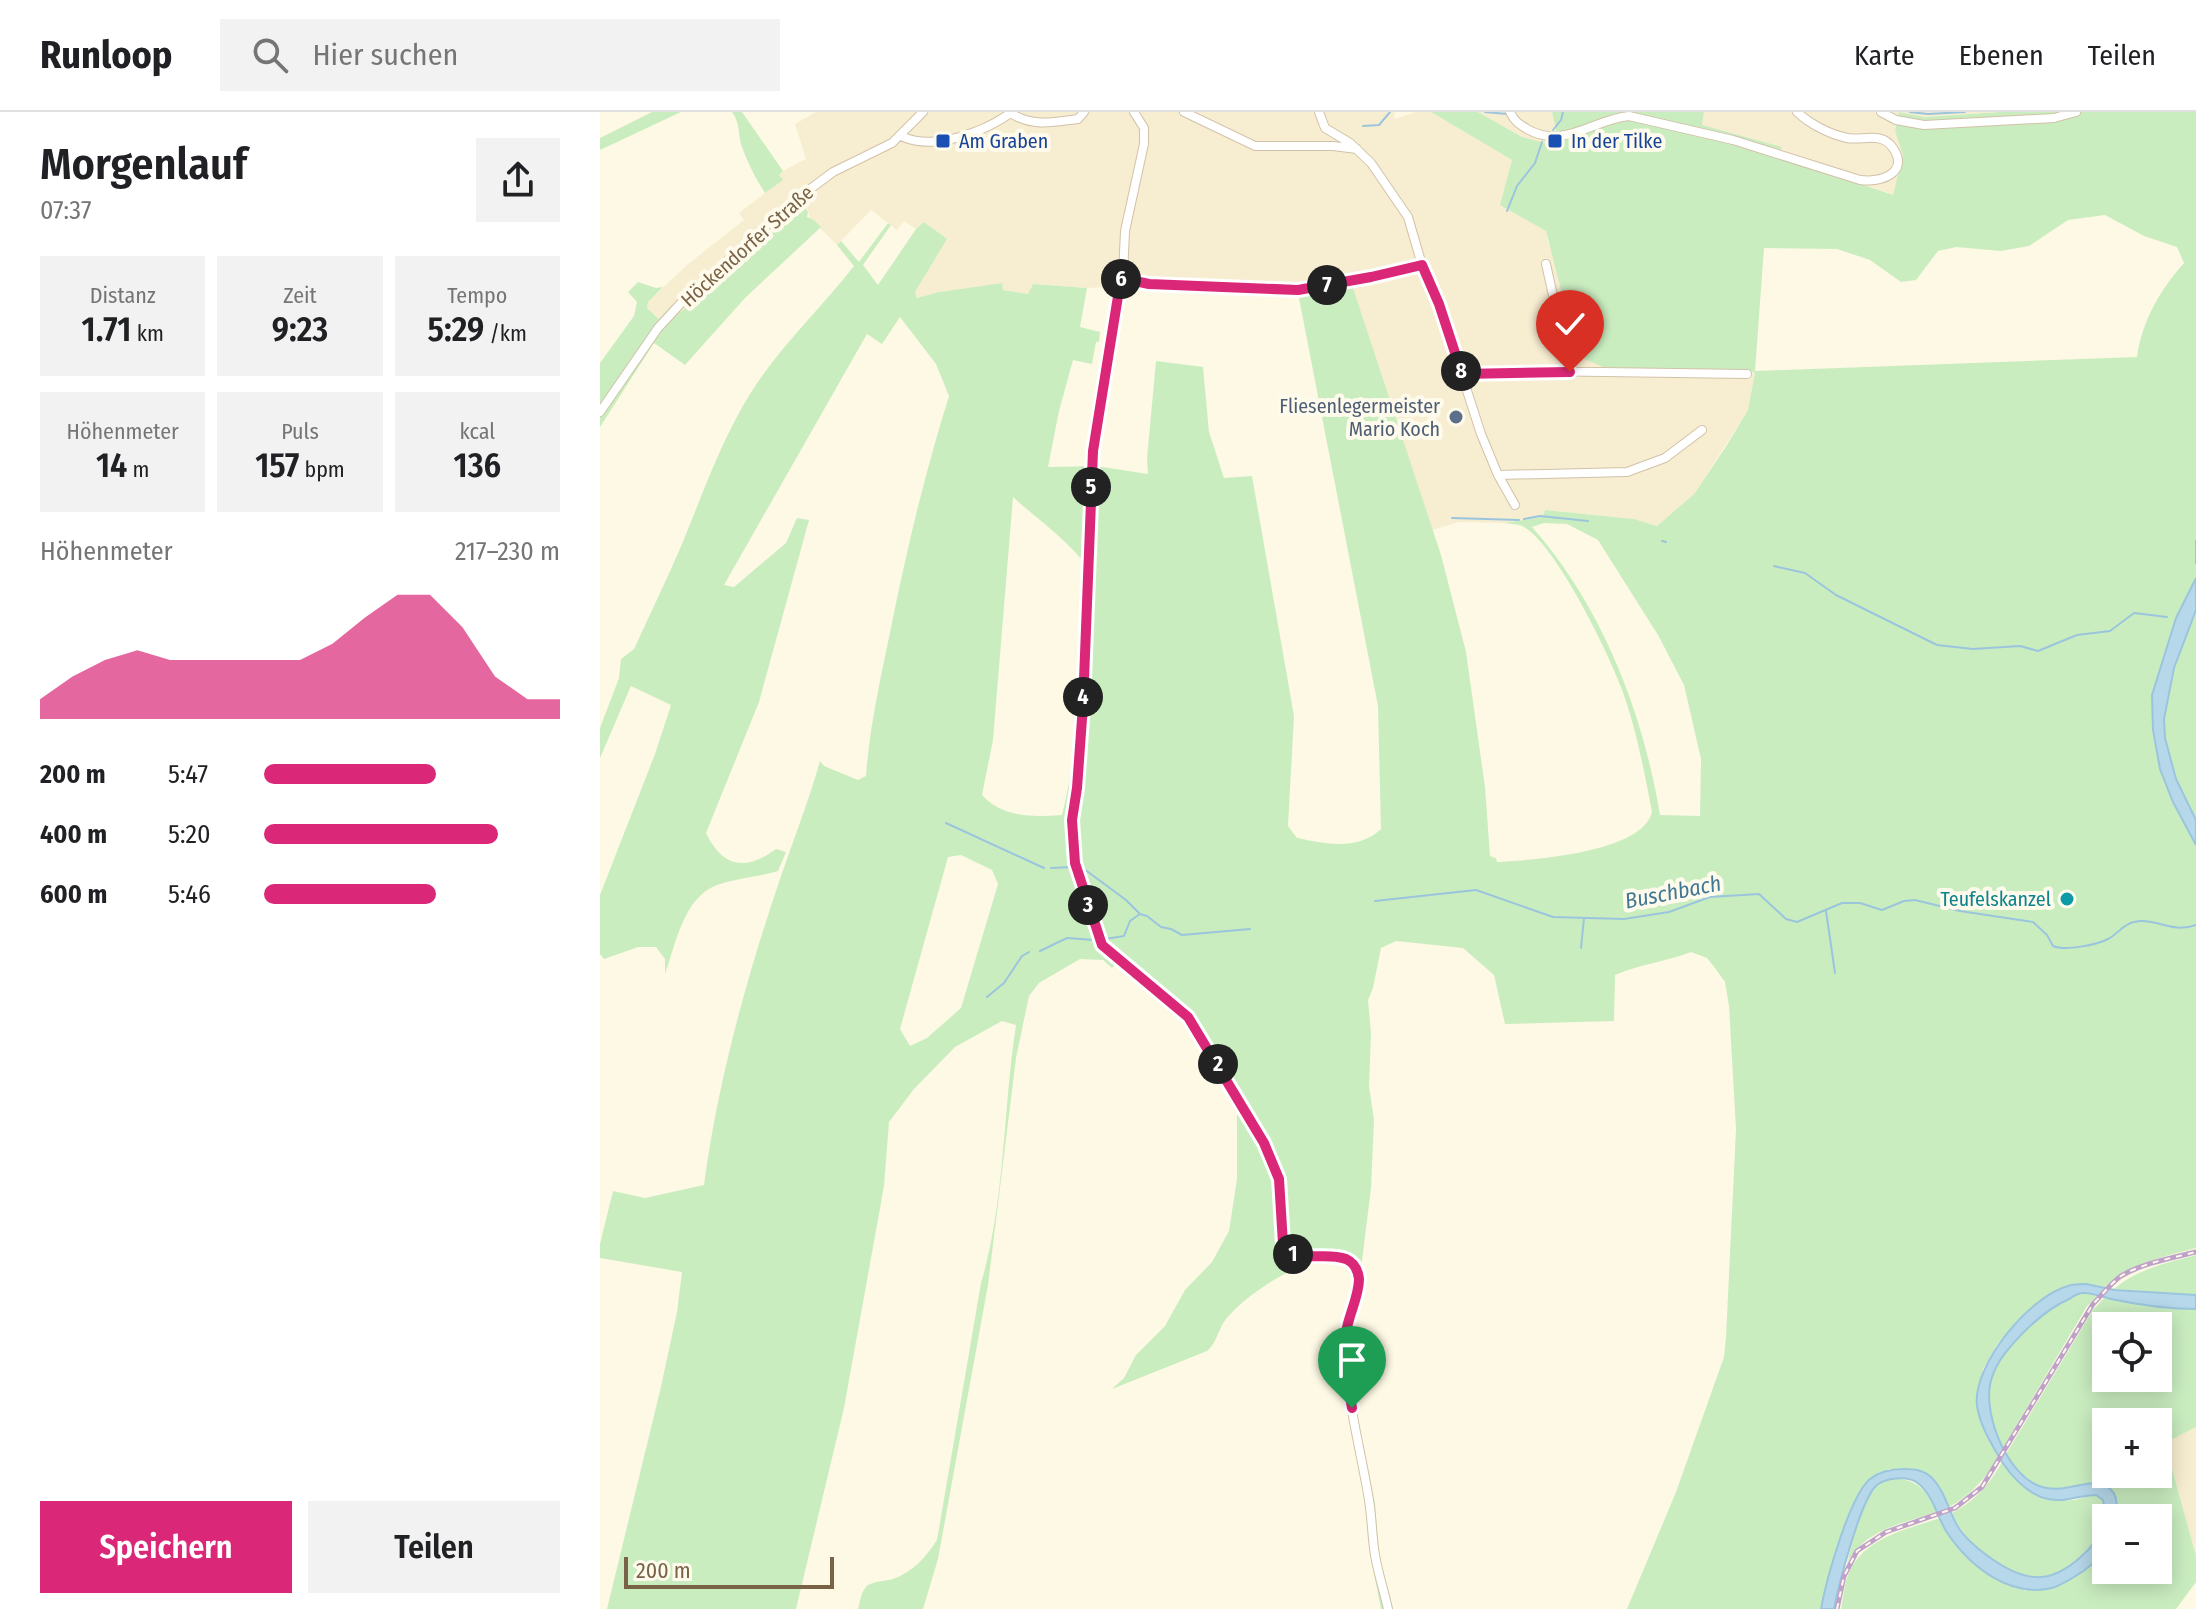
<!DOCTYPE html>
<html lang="de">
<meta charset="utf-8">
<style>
:root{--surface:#fff;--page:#f2f2f2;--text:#202124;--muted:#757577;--line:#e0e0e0;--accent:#db2777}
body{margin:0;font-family:"Fira Sans Condensed",sans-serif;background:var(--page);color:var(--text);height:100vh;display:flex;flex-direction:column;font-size:30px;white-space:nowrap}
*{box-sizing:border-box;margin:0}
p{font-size:26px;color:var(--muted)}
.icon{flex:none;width:44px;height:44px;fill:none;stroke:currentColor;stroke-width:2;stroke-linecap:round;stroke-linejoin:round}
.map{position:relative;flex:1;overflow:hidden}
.side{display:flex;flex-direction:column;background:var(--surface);width:600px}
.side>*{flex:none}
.fabs{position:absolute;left:1492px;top:1200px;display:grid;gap:16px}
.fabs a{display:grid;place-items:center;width:80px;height:80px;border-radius:0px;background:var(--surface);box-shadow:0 4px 20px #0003;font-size:40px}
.scale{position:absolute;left:24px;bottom:20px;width:210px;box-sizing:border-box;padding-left:8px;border:4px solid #796347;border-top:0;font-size:22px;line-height:28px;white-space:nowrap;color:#796347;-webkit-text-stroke:6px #fffbec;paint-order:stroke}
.pin{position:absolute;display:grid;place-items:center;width:68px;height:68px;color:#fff;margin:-82px -34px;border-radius:50% 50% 50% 0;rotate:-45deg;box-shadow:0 0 8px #0007}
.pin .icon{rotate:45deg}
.km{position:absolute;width:40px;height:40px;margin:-20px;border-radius:50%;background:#222;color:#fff;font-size:22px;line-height:40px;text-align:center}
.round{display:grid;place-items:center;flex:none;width:84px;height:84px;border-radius:0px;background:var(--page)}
.headline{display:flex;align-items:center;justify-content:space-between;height:136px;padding:0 40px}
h1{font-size:44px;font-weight:600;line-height:60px}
.metrics{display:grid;grid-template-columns:repeat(3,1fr);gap:12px;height:136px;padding:8px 40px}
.metrics div{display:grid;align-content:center;border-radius:0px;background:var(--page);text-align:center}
.metrics b{font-size:34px;font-weight:600}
.metrics small{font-size:22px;font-weight:400}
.metrics p{font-size:22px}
.chart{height:224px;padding:16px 40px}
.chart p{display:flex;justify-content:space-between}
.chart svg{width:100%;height:144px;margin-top:8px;fill:var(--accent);opacity:.7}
.button{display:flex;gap:16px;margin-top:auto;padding:16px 40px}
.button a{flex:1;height:92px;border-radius:0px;background:var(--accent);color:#fff;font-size:32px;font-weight:600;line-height:92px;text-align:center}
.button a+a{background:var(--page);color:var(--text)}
ul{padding:0 40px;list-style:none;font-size:26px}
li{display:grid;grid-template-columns:128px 96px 1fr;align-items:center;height:60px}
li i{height:20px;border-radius:10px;background:var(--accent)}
header{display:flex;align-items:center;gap:48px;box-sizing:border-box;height:112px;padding:0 40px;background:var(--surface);border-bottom:2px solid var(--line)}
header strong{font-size:38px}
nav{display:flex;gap:44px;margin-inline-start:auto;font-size:28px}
.search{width:560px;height:72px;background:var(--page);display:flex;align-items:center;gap:20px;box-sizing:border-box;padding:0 28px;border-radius:0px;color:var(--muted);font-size:30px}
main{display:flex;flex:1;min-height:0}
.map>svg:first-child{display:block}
.residential{fill:#f7edd1}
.green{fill:#caedc0;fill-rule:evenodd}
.water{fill:#b6d8ea;stroke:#9bc5dd;stroke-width:2}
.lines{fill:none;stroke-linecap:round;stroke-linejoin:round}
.stream{stroke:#9bc5dd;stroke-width:2}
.minor-casing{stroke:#d1c2a9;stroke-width:10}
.minor{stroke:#fff;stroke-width:8}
.rail-casing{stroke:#bfa1c9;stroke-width:5}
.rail{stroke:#fffbec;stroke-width:2;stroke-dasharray:6;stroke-linecap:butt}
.route-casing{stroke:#fff;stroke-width:16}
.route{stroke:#db2777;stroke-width:10}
.transit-dot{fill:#1a4fb4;stroke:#fffbec;stroke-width:3}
.service-dot{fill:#5c6f8a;stroke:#fffbec;stroke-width:3}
.culture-dot{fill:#0f9aa8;stroke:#fffbec;stroke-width:3}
.labels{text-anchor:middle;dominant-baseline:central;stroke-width:8;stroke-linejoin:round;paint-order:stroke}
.transit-label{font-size:20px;fill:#164399;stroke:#fffbec;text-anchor:start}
.street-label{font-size:20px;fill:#796347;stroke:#fffbec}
.service-label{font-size:20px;fill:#4e5e75;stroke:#fffbec;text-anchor:end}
.culture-label{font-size:20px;fill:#0d838f;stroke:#fffbec;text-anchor:end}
.water-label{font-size:22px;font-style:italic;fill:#417796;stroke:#fffbec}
</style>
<header>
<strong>Runloop</strong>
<div class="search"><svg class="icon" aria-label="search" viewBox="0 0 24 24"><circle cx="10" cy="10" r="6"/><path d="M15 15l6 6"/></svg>Hier suchen</div>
<nav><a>Karte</a><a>Ebenen</a><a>Teilen</a></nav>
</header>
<main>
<section class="side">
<div class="headline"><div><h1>Morgenlauf</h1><p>07:37</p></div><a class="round"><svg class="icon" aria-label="share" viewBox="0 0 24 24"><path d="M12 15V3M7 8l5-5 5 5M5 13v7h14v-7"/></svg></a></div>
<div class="metrics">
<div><p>Distanz</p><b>1.71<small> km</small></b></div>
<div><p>Zeit</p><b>9:23</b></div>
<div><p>Tempo</p><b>5:29<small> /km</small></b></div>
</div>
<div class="metrics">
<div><p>Höhenmeter</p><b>14<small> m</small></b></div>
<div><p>Puls</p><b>157<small> bpm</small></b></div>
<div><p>kcal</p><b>136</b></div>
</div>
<div class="chart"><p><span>Höhenmeter</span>217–230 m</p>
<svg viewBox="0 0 160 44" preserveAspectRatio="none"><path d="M0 44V38L10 31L20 26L30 23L40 26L50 26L60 26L70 26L80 26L90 21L100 13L110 6L120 6L130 16L140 31L150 38L160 38V44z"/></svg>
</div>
<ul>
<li><b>200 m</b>5:47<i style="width:58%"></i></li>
<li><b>400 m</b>5:20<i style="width:79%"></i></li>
<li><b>600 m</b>5:46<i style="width:58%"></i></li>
</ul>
<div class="button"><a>Speichern</a><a>Teilen</a></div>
</section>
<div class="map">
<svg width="1596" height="1497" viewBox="0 0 1596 1497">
<rect width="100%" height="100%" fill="#fef9e4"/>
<path class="residential" d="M 216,0 L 795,0 L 794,7 L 816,0 L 831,0 L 912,48 L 901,93 L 946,119 L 949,134 L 1095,257 L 1155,260 L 1148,298 L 1094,382 L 1057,414 L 1034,407 L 945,398 L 943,405 L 904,411 L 859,410 L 832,418 L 805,339 L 698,181 L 633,181 L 524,174 L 487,176 L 433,172 L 428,182 L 403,178 L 401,171 L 339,180 L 317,186 L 315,180 L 346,127 L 324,110 L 316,117 L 304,109 L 297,118 L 271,98 L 237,133 L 210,106 L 208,100 L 81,201 L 60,207 L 47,196 L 48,190 L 87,153 L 144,108 L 139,101 L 182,68 L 179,63 L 183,59 L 206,47 L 195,12 Z
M 878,0 L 952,0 L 961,36 L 922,25 Z
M 1104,0 L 1399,0 L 1325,5 L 1299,0 L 1295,19 L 1303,43 L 1294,83 L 1179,44 L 1102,13 Z
M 1596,1315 L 1596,1444 L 1565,1331 Z"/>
<path class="green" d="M 52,0 L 81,0 L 0,38 L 0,26 Z
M 132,0 L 142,0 L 183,59 L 179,63 L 183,68 L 165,81 C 155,65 147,50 141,32 C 138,20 140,11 132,0 Z
M 831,0 L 878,0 L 922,25 L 960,35 L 952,0 L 1104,0 L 1102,13 L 1182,35 L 1179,44 L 1293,83 L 1303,43 L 1295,19 L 1299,0 L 1325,5 L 1399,0 L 1596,0 L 1596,466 L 1576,506 L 1552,583 L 1553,618 L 1560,657 L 1573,690 L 1596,733 L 1596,1136 C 1563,1145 1530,1151 1505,1175 L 1486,1172 L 1443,1188 L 1398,1231 L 1383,1257 L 1377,1294 L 1385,1318 L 1399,1344 C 1386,1366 1371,1383 1349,1395 L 1330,1363 L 1315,1357 L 1288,1357 L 1258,1383 L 1236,1440 L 1221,1497 L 1027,1497 L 1076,1380 L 1124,1245 L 1126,1225 L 1136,1017 L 1129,894 L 1125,870 L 1115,856 L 1107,846 L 1091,840 C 1065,850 1040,852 1015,863 L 1014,909 L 905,912 L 894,863 L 863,836 L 796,829 L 781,836 L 773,876 L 768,888 L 771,921 L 769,974 L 774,1008 L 771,1076 L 762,1149 L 762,1168 L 750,1220 L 748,1246 L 760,1327 L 775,1391 L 779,1443 L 793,1497 L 781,1497 L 771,1446 L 766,1393 L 741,1246 L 742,1218 L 753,1162 C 729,1123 645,1182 626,1207 C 618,1217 617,1231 607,1239 L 512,1277 L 524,1266 L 536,1243 L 565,1214 L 585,1178 L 612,1150 L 629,1119 L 637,1067 L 637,1002 L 615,956 L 582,907 L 516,852 L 512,856 L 503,848 L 480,847 L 439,871 L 429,884 L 416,946 L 388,1173 L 338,1447 L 323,1497 L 258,1497 C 260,1490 261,1478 268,1473 C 275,1469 286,1469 293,1467 C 313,1460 326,1445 337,1428 L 381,1171 C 405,1091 403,997 416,913 L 402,909 L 355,935 L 314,977 L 289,1010 L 284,1074 L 244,1296 L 196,1497 L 7,1497 L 60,1279 L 77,1200 L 82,1160 L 0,1146 L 0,1132 L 13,1079 L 45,1086 L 104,1073 C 117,974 145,871 177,776 C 191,734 208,692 220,649 L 224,654 L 258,668 L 266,664 C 270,607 284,552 295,496 C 310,424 327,354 349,284 L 336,252 L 300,205 L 282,232 L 267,222 L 124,473 L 134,475 L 186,431 L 197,406 L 209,408 L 159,590 L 106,721 C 123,756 146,759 176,737 L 186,740 L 178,759 C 158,765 137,766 117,773 C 83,786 76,832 65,862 L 65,847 L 56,835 L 38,835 L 4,847 L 0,842 L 0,783 L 55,642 L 71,593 L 31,574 L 0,646 L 0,616 L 19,566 L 21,547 L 34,537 C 50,502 67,467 82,432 C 103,381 121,329 150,282 C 179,235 220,198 254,154 L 237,133 L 241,129 L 259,150 L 288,111 L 291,113 L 263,153 L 278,173 L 316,117 L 324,110 L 347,127 L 315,180 L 317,186 L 339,180 L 402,171 L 403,178 L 428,182 L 433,172 L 487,176 L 480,215 L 500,220 L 499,230 L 496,230 L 492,252 L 473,248 L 459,299 L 448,355 L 496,354 L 548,362 L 547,346 L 556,249 L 603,255 L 609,320 L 624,366 L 652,364 L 694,604 L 688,714 L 697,726 C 727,732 757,739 781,717 L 778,594 L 698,181 L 752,173 L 841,443 L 866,540 L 885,675 L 890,744 L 896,746 L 897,750 C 932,748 1042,741 1052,700 C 1044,658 1036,615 1021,575 C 1008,540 954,429 922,414 C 917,412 909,412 904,411 L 943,405 L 945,398 L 1034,407 L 1057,414 L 1094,382 L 1125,336 L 1148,298 L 1155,260 L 1003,255 L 978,244 L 946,119 L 900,93 L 912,48 ZM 1505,103 L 1544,124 L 1577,135 L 1584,151 C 1560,178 1542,209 1537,245 L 1155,259 L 1164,136 L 1237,137 L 1270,148 L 1301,170 L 1316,168 L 1338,139 L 1356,135 L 1401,139 L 1429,134 L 1468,108 ZM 413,385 C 436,406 462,424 482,448 C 479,532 483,621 462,703 C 433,705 403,706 382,683 L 393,628 ZM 944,411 L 967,412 L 998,428 L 1058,523 L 1084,573 L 1101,647 L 1100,704 L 1060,703 C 1043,600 1002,494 932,415 ZM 361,743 L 392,758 L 398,772 L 361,896 L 327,926 L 310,934 L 300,917 L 348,745 Z
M 203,94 L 208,100 L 207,105 L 214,108 L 221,115 L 145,186 L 85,253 L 54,231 L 0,315 L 0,251 L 34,204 L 37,190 L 28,180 L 38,170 L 56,176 L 63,175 L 48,190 L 47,196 L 59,207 L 72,193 L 81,200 Z
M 1596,498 L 1596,708 C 1583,682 1569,655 1565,626 C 1557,583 1581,537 1596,498 Z
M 1596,1143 L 1596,1183 L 1514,1177 C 1537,1157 1567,1151 1596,1143 Z
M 1480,1181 L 1497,1184 L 1487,1194 L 1403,1336 C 1394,1316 1385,1292 1391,1270 C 1402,1229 1444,1198 1480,1181 Z
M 1504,1186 L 1571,1197 L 1596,1197 L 1596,1315 L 1565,1331 L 1596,1444 L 1596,1470 L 1576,1497 L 1241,1497 C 1243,1487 1244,1475 1247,1466 C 1260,1426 1305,1418 1340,1406 L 1346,1418 L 1425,1479 L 1498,1446 L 1506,1432 L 1506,1458 L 1558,1458 L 1558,1406 L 1515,1406 L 1517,1401 L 1498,1370 C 1456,1377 1433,1387 1406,1342 L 1493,1198 ZM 1506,1214 L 1558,1214 L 1558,1266 L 1506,1266 ZM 1506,1310 L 1558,1310 L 1558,1362 L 1506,1362 Z
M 1402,1350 C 1418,1375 1440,1390 1471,1388 C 1480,1388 1487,1383 1496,1383 L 1503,1388 C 1511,1424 1473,1463 1438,1466 C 1405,1469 1364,1429 1352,1401 C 1376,1388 1389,1373 1402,1350 Z
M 1289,1367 C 1315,1365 1326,1377 1337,1400 C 1303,1411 1266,1417 1247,1451 C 1255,1425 1260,1378 1289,1367 Z"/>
<path class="water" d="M 1596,466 L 1596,498 L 1574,556 L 1564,607 L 1565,626 L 1576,667 L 1596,708 L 1596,733 L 1573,690 L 1560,657 L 1553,618 L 1552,583 L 1576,506 Z
M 1486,1172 L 1515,1178 L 1596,1183 L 1596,1197 C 1568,1197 1539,1193 1511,1187 C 1502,1185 1491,1180 1482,1181 C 1479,1181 1473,1184 1471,1186 C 1444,1198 1424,1218 1406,1240 C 1399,1248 1392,1262 1390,1273 C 1384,1305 1408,1365 1442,1375 C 1466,1382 1490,1365 1506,1374 C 1518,1380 1518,1394 1515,1406 L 1506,1406 C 1506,1437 1502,1449 1474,1465 C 1467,1469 1459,1474 1452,1476 C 1409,1486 1369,1454 1346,1419 C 1337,1404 1333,1384 1319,1372 C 1308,1363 1283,1365 1274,1376 C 1259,1395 1239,1471 1234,1497 L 1221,1497 C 1226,1469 1249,1385 1270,1367 C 1280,1359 1291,1357 1304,1357 C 1314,1357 1324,1358 1332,1366 C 1345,1379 1348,1398 1357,1413 C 1365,1427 1379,1438 1392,1447 C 1429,1473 1455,1472 1488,1438 C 1500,1425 1507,1405 1503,1388 L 1496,1383 C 1479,1383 1466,1391 1448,1387 C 1428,1383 1413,1366 1402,1350 C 1392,1333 1380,1314 1377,1294 C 1372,1253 1430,1184 1468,1174 C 1473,1172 1480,1172 1486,1172 Z"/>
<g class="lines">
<path class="stream" d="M 885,0 L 907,2
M 1310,0 L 1328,2 L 1365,0
M 763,14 L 779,13 L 790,0
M 953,18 L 961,8 L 963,0
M 907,99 L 917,74 L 935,51 L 942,30
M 852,406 L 919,408
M 924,407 L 940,404 L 988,409
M 1062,429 L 1066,430
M 1596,429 L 1596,451
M 1174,454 L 1205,461 L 1236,483 L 1337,533 L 1373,537 L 1420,534 L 1438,539 L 1477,523 L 1510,519 L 1534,501 L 1567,505
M 346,711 L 444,756
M 451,756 L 473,755
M 484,757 L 526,788 L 539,801
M 775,789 L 876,778 L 953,805 L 1024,807 L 1069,800 L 1110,785 L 1159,782 L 1186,807 L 1197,810 L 1242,791 L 1260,791 L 1282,798 L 1304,789 L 1315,788 L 1360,799 L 1433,810 L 1447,823 L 1453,834 C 1465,839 1497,833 1508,827 C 1518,822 1523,812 1534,810 C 1556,805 1571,822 1596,813
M 1226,799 L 1235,861
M 505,827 L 524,824 L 530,809 L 540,802 L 547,804 L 561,815 L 571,817 L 582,823 L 650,817
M 981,836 L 984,806
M 440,839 L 467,826 L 494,828
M 387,885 L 404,871 L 422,844 L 429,840"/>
<g class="minor-casing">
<path id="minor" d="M 534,0 L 544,16 L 544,32 L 525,119 L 523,163 L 493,339 L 483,593 L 472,726 L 475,751 L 502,833 L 588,905 L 664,1031 L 679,1067 L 683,1132 C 702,1157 740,1131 755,1154 C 765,1169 743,1220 745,1243 C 748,1292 761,1340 769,1388 C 772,1407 772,1425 775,1443 C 778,1461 784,1479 788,1497
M 584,0 L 655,34 L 733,34 L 757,37
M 719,0 L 725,16 L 750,31 L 771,51 L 808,105 L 822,153 L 839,192 L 881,322 L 898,363 L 915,393
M 910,0 C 914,9 919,12 927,17 C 963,38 994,7 1029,4 L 1133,28 L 1260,68 C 1280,71 1310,61 1293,36 C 1281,19 1263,29 1247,26 C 1229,22 1210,12 1197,0
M 1281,0 L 1296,8 L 1324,13 L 1454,6 L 1476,0
M 412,2 C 434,15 454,10 478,7 L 484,0
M 301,24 C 334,40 386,19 412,0
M 946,152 L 970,260
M 523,163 L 530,168 L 549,172 L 698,178 L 771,165 L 822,153
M 862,262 L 932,259 L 1147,262
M 0,300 L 58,216 L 82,190 L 190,92 L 233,60 L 292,31 L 323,0
M 898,363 L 1027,360 L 1065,346 L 1102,318"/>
</g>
<use href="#minor" class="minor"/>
<g class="rail-casing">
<path id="rail" d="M 1237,1497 L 1244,1464 L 1257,1439 L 1286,1420 L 1355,1396 L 1382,1375 L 1493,1192 C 1502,1183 1511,1171 1521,1164 C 1543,1151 1572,1146 1596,1140"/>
</g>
<use href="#rail" class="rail"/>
</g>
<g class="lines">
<g class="route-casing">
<path id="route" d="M 752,1296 C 748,1272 742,1246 746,1221 C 748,1204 759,1185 759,1167 C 758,1158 755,1151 746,1147 C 724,1139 699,1153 683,1132 L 679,1067 L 664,1031 L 588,905 L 502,833 L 475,751 L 472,708 L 477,676 L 483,593 L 493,339 L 520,172 L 523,163 L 530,168 L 549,172 L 698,178 L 771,165 L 822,153 L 839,192 L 862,262 L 970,260"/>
</g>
<use href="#route" class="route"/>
</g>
<g class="transit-dot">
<rect x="335" y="21" width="16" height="16" rx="4"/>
<rect x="947" y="21" width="16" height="16" rx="4"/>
</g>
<circle class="service-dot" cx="856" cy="305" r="8"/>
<circle class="culture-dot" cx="1467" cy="787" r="8"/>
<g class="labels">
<g class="transit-label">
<text x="359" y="29">Am Graben</text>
<text x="971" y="29">In der Tilke</text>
</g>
<g class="street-label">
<text transform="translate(147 134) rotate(-42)">Höckendorfer Straße</text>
</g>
<g class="service-label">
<text x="840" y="294">Fliesenlegermeister<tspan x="840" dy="23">Mario Koch</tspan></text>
</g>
<g class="culture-label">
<text x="1451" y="787">Teufelskanzel</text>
</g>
<g class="water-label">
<text transform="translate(1073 780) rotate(-11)">Buschbach</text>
</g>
</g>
</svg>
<div class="fabs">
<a><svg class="icon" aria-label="locate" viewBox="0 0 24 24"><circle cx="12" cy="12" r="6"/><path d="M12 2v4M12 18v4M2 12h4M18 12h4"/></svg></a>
<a>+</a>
<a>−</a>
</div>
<div class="scale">200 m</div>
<div class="pin" style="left:752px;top:1296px;background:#1e9e55"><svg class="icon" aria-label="arrive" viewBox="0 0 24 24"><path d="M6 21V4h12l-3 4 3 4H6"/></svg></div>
<div class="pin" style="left:970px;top:260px;background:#d93025"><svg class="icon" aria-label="check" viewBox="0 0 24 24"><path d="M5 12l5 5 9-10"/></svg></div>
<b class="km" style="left:693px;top:1142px">1</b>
<b class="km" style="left:618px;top:952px">2</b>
<b class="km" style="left:488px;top:793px">3</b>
<b class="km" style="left:483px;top:585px">4</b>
<b class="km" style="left:491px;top:375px">5</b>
<b class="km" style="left:521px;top:167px">6</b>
<b class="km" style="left:727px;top:173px">7</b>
<b class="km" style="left:861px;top:259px">8</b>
</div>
</main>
